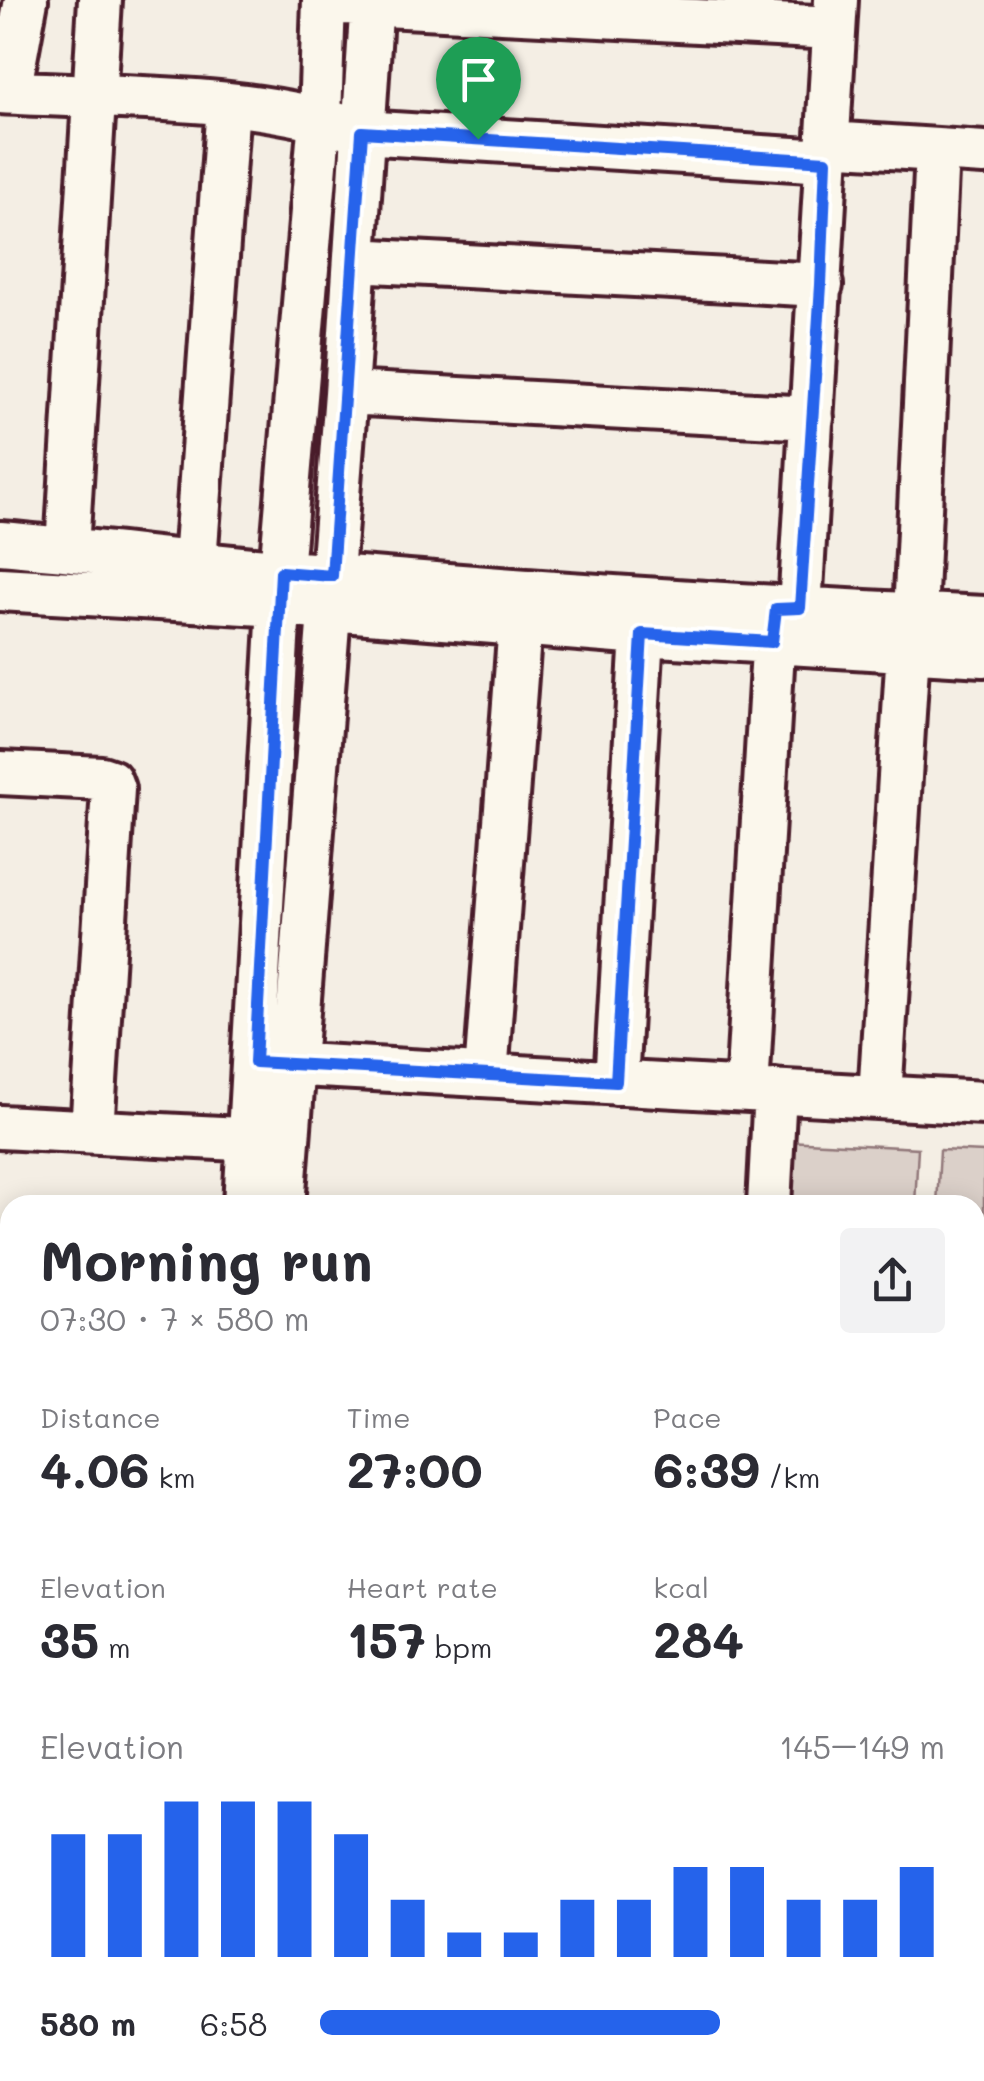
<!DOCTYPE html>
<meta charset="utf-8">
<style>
:root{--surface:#fff;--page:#f2f2f3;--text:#2b2b33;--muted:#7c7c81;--accent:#2563eb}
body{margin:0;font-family:Mali,sans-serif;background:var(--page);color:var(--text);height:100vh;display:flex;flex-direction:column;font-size:38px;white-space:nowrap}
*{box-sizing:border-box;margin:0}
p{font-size:32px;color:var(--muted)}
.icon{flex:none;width:55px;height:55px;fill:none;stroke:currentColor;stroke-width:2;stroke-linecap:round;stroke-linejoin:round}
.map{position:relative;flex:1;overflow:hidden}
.drawer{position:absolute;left:0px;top:1195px;width:985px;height:888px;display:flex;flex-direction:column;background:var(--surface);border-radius:30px 30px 0 0;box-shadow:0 5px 25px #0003}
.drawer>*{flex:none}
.pin{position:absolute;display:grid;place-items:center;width:85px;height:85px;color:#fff;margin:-102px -42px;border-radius:50% 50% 50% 0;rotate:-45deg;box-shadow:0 0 10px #0007}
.pin .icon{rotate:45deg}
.round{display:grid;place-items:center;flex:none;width:105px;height:105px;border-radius:10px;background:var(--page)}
.headline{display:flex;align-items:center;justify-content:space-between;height:170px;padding:0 40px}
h1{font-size:55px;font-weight:800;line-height:75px}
.metrics{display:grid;grid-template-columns:repeat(3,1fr);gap:15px;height:170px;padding:10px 40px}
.metrics div{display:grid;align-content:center}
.metrics b{font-size:50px;font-weight:800}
.metrics small{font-size:28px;font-weight:400}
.metrics p{font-size:28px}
.chart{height:280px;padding:20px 40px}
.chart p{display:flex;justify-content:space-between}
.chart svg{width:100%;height:180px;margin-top:10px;stroke:var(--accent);stroke-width:6}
ul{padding:0 40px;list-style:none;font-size:32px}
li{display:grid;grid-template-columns:160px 120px 1fr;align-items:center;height:75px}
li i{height:25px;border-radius:12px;background:var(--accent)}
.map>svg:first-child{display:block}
.green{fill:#dbd0c9;stroke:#92787a;stroke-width:2.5}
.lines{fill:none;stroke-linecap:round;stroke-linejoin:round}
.minor-casing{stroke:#4a1f2b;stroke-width:50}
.minor{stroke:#fbf7ec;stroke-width:42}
.route-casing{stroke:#fff;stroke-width:20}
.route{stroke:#2563eb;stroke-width:12}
</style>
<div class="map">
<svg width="984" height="2081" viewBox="0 0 984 2081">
<rect width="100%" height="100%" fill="#f4eee4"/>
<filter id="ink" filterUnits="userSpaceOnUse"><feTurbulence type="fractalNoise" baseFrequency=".01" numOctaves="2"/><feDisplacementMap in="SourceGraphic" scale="20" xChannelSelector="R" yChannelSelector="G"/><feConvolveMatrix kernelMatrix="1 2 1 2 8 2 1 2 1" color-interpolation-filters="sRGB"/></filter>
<g filter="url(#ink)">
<path class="green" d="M 787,1141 L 918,1148 L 915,1205 L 783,1205 Z
M 940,1150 L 984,1152 L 984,1301 L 975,1300 L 975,1205 L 937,1205 Z"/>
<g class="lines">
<g class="minor-casing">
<path id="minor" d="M 345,3 L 834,28
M 0,92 C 118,99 250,93 362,132 L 826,161
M 9,92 L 26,0
M 828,143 L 984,153
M 355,260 L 821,285
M 346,393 L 812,418
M 0,543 C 96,551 191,564 287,572 C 519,592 752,607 984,618
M 67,549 L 100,0
M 195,561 L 228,105
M 0,589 L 280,605 L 642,634 L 984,655
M 800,608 L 836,0
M 915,615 L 937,151
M 0,773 L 101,778 L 110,781 L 113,789 L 92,1131
M 266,1063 L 984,1103
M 486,1075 L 522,597
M 616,1083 L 642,634
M 747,1090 L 775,616
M 880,1097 L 908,649
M 0,1127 L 279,1141
M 245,1205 L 281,571 L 320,118 L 324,0
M 283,1205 L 346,393 L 372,0
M 769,1205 L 775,1091
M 0,1442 L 10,1443
M 0,1579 L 10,1580
M 975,1631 L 984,1631
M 0,1709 L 10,1710
M 975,1767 L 984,1766
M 0,1839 L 10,1839
M 0,1969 L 10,1970
M 975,2058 L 984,2059
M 187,2081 L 187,2072
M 228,2081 L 229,2072
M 719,2081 L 720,2072"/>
</g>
<use href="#minor" class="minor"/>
</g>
</g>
<g class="lines" filter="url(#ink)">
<g class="route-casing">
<path id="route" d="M 362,132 L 826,161 L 821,285 L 800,608 L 776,609 L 772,642 L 642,634 L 616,1082 L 255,1062 L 281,572 L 332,576 Z"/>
</g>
<use href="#route" class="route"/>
</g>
</svg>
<div class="pin" style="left:478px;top:139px;background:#1e9e55"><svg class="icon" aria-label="arrive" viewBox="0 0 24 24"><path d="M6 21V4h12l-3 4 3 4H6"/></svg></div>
<section class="drawer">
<div class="headline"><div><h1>Morning run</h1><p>07:30 · 7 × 580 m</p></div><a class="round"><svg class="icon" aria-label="share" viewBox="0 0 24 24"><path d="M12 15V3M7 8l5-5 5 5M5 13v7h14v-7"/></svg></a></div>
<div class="metrics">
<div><p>Distance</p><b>4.06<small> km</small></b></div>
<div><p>Time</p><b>27:00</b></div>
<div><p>Pace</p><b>6:39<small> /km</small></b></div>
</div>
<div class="metrics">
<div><p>Elevation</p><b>35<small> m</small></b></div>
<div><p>Heart rate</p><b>157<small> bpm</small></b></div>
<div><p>kcal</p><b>284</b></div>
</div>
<div class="chart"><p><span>Elevation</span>145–149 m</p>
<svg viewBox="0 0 160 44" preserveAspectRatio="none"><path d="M5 44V14M15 44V14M25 44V6M35 44V6M45 44V6M55 44V14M65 44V30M75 44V38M85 44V38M95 44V30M105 44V30M115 44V22M125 44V22M135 44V30M145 44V30M155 44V22"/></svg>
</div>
<ul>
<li><b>580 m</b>6:58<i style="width:64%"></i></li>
</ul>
</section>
</div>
